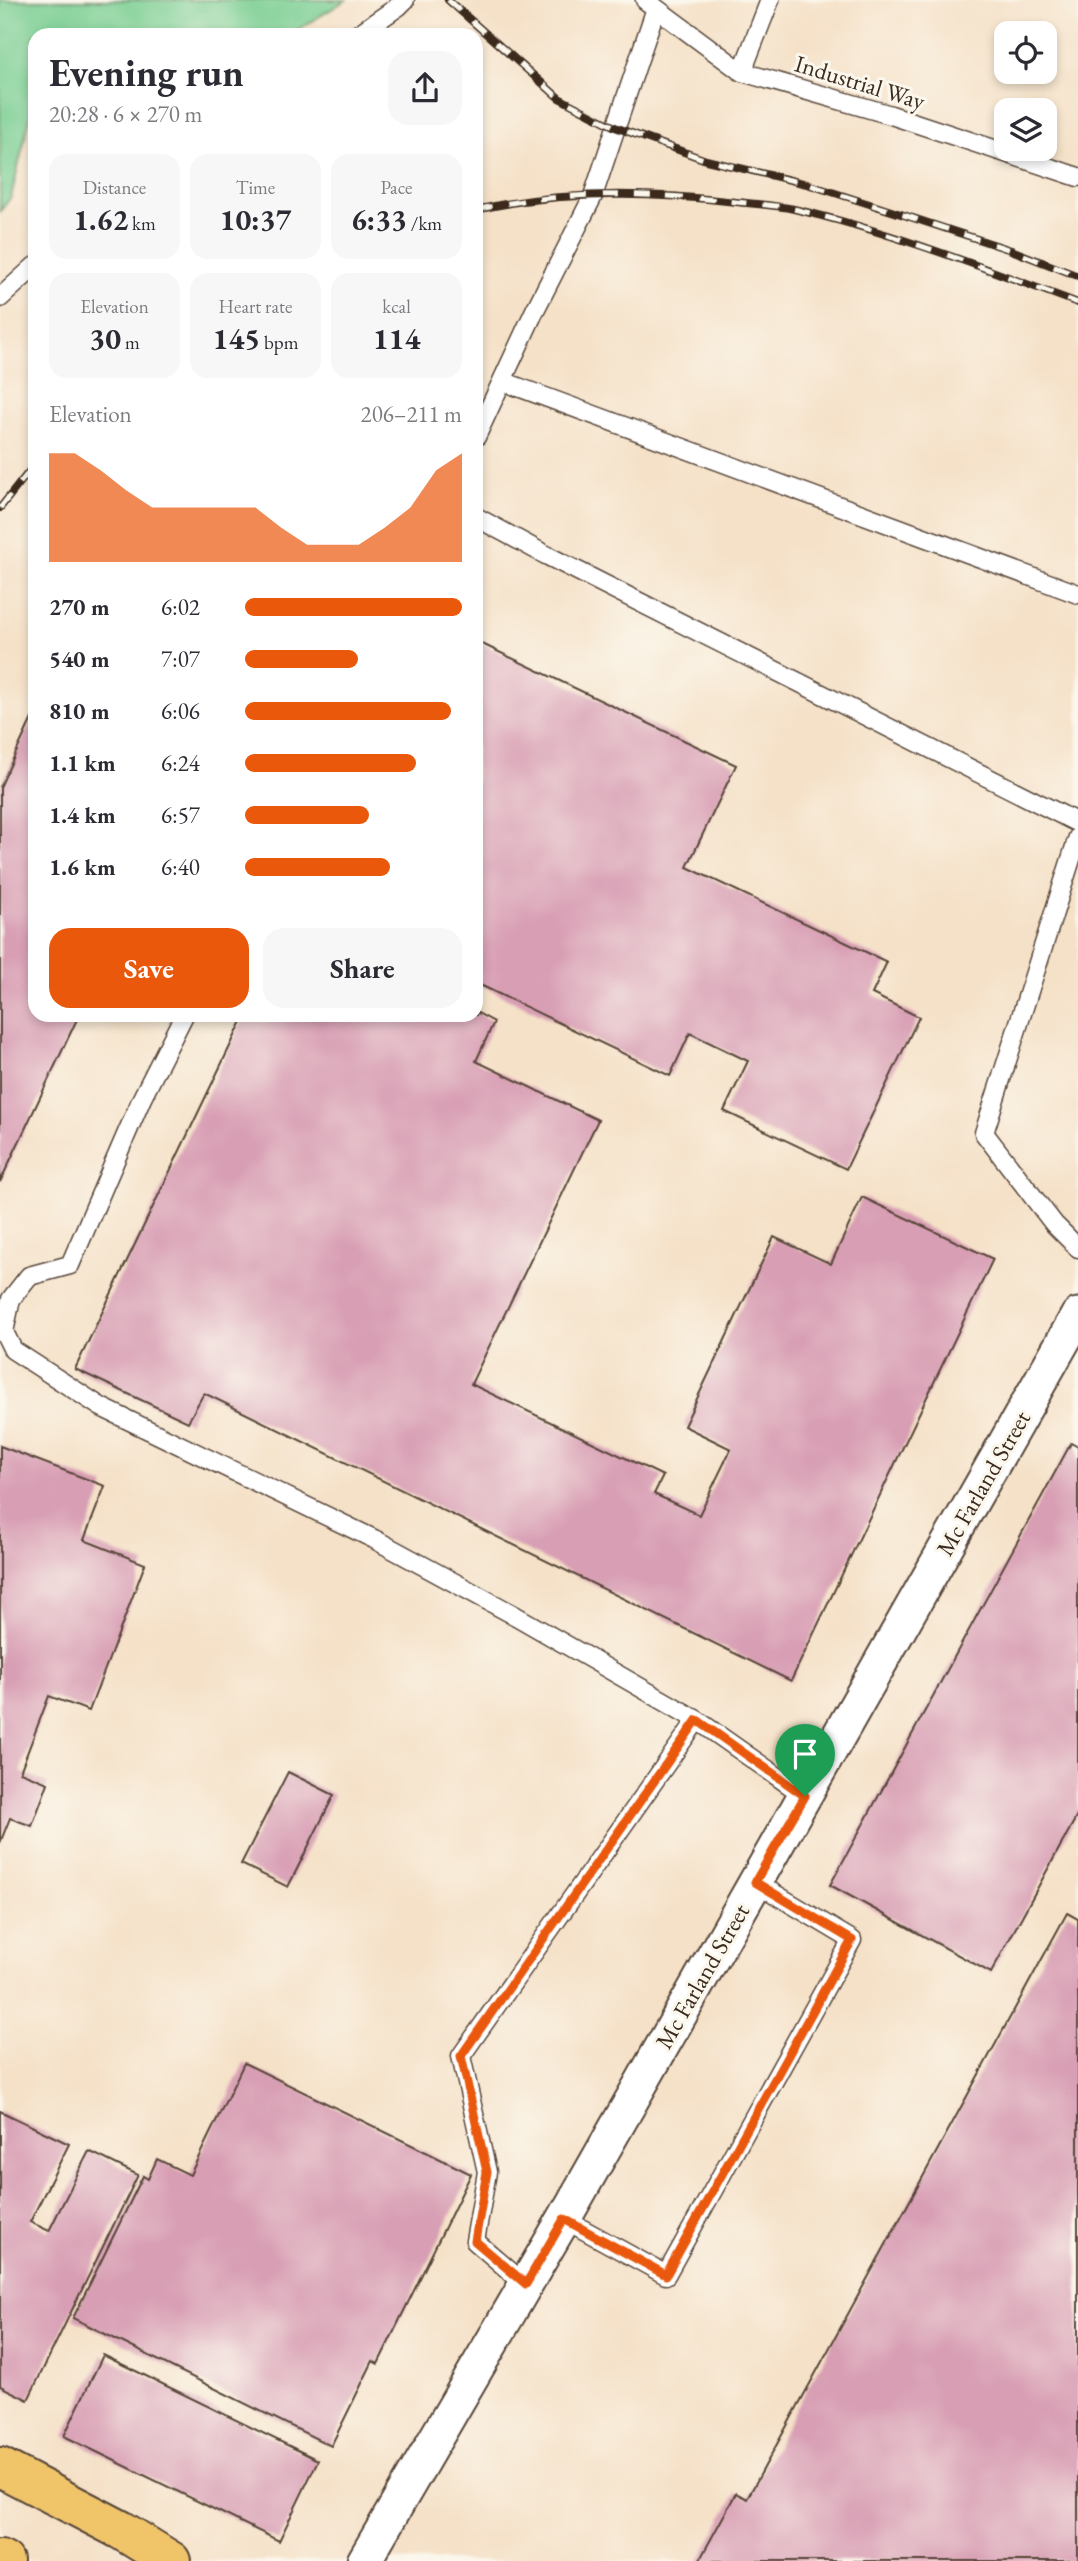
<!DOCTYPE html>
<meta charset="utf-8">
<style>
:root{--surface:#fff;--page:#f7f7f7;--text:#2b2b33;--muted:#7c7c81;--accent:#ea580c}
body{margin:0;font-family:"EB Garamond",serif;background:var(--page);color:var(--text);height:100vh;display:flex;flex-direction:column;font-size:26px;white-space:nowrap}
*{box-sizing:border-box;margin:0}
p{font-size:23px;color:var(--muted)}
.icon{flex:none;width:38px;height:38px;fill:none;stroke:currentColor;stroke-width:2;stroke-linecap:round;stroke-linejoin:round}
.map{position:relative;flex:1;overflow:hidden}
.drawer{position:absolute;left:28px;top:28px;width:455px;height:994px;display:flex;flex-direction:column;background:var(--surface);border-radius:21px;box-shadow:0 4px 10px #0003}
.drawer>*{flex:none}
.buttons{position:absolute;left:994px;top:21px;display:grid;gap:14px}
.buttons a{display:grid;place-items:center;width:63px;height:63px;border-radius:14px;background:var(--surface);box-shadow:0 4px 10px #0003;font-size:35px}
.pin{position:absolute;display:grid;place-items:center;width:60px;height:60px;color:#fff;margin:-72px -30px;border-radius:50% 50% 50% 0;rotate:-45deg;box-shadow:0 0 7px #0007}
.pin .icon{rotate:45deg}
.round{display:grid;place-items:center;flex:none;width:74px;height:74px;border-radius:21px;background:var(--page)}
.summary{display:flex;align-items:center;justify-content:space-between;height:119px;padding:0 21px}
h1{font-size:38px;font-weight:700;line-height:52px}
.metrics{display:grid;grid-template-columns:repeat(3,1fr);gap:10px;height:119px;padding:7px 21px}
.metrics div{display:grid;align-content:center;border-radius:18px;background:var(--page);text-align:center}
.metrics b{font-size:30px;font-weight:700}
.metrics small{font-size:19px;font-weight:400}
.metrics p{font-size:19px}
.chart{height:196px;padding:14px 21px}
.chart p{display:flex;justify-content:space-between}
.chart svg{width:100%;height:126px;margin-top:7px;fill:var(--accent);opacity:.7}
.action{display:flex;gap:14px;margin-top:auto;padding:14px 21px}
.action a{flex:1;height:80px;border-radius:21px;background:var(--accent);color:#fff;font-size:28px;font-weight:700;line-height:80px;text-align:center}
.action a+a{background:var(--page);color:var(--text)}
ul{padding:0 21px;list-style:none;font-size:23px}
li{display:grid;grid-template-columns:112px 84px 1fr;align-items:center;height:52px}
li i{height:18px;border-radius:9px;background:var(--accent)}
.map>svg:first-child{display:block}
.green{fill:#78ce92;stroke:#5a7c58;stroke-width:2}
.building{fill:#d89eb4}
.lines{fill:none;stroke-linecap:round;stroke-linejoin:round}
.service-casing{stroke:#574538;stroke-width:21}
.minor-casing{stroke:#574538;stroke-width:37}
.primary-casing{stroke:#574538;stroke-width:42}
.service{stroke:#fff;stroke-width:18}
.minor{stroke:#fff;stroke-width:33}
.primary{stroke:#f0c469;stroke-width:38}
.rail-casing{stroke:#3b2a1e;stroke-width:8}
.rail{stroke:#fbf7ec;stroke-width:5;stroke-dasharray:16;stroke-linecap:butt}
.route-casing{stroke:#fff;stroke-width:14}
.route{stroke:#ea580c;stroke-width:9}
.labels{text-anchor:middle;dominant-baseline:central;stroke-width:6;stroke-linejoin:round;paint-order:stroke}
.street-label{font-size:24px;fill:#3b2a1e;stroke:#fbf7ec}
</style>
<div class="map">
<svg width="1078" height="2561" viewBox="0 0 1078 2561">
<rect width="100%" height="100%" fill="#fbf7ec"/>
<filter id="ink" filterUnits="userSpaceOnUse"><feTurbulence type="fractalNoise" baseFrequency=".0143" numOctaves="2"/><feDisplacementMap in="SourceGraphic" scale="14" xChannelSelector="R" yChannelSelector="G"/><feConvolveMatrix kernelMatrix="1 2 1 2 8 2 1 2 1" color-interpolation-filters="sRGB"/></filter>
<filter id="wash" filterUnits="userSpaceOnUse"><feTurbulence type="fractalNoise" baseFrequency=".00686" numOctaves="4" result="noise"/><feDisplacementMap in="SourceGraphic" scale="28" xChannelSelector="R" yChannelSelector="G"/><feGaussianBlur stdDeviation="1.57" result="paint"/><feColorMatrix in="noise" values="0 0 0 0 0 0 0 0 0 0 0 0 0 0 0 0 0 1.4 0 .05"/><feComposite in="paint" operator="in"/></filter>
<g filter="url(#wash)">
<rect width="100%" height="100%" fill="#f5e1c8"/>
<path class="green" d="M 0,0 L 346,0 L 289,35 L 35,35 L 35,96 L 11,197 L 0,211 Z"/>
<g id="blocks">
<path class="building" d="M 476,641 L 736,765 L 687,867 L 887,962 L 872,994 L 919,1017 L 846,1169 L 724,1111 L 748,1061 L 690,1033 L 670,1076 L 476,983 Z
M 35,712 L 35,1015 L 79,1015 L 0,1182 L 0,787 Z
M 476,1012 L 494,1022 L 476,1061 L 598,1120 L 471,1384 L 663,1476 L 654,1494 L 699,1515 L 731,1449 L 684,1426 L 774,1237 L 831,1264 L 862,1197 L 993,1259 L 791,1681 L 204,1393 L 188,1422 L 75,1369 L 245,1015 L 476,1015 Z
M 1071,1443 L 1078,1447 L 1078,1814 L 991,1973 L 830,1885 Z
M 0,1446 L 105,1486 L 84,1540 L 145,1564 L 89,1711 L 49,1696 L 20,1772 L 48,1783 L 32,1826 L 10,1818 L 0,1843 Z
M 288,1772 L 334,1795 L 288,1887 L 241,1864 Z
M 1067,1913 L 1078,1919 L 1078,2561 L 699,2561 L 736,2493 L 747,2499 Z
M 244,2063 L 471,2174 L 378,2364 L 373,2361 L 331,2446 L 73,2318 L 143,2176 L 148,2179 L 157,2159 L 190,2175 Z
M 0,2111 L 69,2144 L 30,2222 L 49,2231 L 89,2151 L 138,2175 L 28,2400 L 0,2386 Z
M 103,2355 L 318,2460 L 279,2541 L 64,2436 Z"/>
</g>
</g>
<g filter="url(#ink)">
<use href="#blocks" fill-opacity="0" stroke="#574538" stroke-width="2"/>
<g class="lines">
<g class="service-casing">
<path id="service" d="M 645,0 L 742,72 L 891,115 L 1078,177
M 357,35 L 399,6 L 405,0
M 742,72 L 770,0
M 0,298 L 35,266
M 502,381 L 535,310 L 593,196 L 656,8
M 476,437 L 502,381 L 1078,594
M 476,517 L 546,555 L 1078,823
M 1078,837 L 984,1133 L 1054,1224 L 1078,1248
M 184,1015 L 142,1098 L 70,1265 L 29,1276 L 11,1299 L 4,1332 L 13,1350 L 101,1407 L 374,1539 L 516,1616 L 697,1720 L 805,1796
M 564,2219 L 666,2275 L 852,1940 L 755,1882
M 526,2285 L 475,2241 L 487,2172 L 461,2056 L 697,1720"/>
</g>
<g class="minor-casing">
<path id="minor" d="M 364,2561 L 564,2219 L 1078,1315"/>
</g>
<g class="primary-casing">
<path id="primary" d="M 0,2467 L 121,2530 L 171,2561
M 0,2559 L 4,2561"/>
</g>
<use href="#service" class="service"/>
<use href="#minor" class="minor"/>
<use href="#primary" class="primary"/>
<g class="rail-casing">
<path id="rail" d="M 448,0 L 559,98 L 615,127 L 706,160 L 807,184 L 910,217 L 1011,250 L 1078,276
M 476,210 C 560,190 651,192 736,202 C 755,204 776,205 794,209 C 892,232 984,268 1078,303
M 0,508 L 35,464"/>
</g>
<use href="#rail" class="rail"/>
</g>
</g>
<g class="lines" filter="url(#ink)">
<g class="route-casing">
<path id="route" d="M 697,1720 L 805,1796 L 755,1882 L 852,1940 L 666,2275 L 564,2219 L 526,2284 L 475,2241 L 487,2172 L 461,2056 Z"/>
</g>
<use href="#route" class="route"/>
</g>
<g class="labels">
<g class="street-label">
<text transform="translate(860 82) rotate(17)">Industrial Way</text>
<text transform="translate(983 1483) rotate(-60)">Mc Farland Street</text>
<text transform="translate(702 1976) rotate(-60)">Mc Farland Street</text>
</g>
</g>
</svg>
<div class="buttons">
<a><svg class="icon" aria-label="locate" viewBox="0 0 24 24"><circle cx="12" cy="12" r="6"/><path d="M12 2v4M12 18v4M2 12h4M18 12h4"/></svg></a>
<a><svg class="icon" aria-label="layers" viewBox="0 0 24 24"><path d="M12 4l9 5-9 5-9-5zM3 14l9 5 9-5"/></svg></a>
</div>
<div class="pin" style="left:805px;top:1796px;background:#1e9e55"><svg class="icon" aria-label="arrive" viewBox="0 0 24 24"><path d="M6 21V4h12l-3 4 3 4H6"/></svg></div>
<section class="drawer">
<div class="summary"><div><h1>Evening run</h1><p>20:28 · 6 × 270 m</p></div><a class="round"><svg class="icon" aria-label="share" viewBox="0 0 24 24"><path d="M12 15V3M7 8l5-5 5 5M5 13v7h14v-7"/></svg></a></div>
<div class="metrics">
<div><p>Distance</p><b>1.62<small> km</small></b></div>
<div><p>Time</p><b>10:37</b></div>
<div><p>Pace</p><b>6:33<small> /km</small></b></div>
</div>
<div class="metrics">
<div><p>Elevation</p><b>30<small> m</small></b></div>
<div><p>Heart rate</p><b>145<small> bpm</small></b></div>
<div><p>kcal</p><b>114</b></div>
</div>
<div class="chart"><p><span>Elevation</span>206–211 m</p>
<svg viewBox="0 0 160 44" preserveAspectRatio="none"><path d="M0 44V6L10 6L20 12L30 19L40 25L50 25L60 25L70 25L80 25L90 32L100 38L110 38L120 38L130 32L140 25L150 12L160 6V44z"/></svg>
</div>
<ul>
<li><b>270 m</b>6:02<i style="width:100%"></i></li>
<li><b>540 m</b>7:07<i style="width:52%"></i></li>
<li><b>810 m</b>6:06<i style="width:95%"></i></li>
<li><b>1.1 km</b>6:24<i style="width:79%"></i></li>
<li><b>1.4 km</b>6:57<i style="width:57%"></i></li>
<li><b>1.6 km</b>6:40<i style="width:67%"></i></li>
</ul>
<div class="action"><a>Save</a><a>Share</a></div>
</section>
</div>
